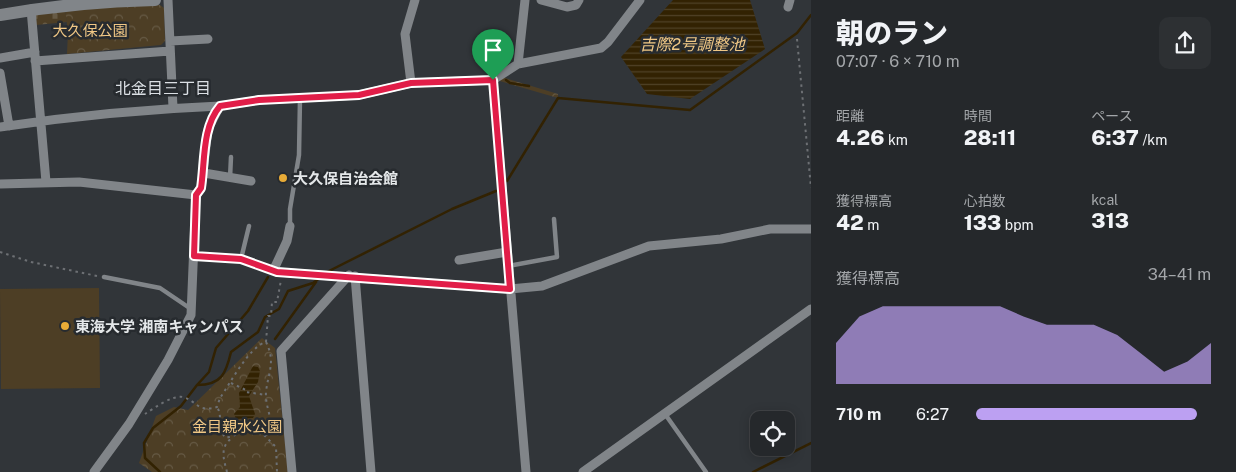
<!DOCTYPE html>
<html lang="ja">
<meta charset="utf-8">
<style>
:root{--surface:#25282b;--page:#2d3033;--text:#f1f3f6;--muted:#a3a6a9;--line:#424447;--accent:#bca0f2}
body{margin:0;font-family:"Public Sans","Noto Sans JP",sans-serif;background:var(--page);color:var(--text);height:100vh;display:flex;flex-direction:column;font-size:19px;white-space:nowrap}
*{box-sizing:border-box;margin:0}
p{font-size:16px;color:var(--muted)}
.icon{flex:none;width:28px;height:28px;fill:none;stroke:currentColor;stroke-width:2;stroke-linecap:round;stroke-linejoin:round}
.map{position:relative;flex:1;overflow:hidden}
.sheet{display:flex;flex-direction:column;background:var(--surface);width:425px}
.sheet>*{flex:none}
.fabs{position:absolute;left:750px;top:411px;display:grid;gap:10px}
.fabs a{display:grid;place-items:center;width:45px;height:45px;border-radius:10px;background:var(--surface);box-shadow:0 2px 12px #0003,0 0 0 1px var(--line);font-size:25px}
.pin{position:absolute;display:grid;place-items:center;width:42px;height:42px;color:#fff;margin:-51px -21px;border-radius:50% 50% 50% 0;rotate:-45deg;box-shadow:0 0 5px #0007}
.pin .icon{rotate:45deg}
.round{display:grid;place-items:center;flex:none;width:52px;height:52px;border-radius:10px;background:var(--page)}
.summary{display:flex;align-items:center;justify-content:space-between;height:85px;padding:0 25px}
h1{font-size:28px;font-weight:800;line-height:38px}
.metrics{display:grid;grid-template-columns:repeat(3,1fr);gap:8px;height:85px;padding:5px 25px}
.metrics div{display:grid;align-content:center}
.metrics b{font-size:21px;font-weight:800}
.metrics small{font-size:14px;font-weight:400}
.metrics p{font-size:14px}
.chart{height:140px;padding:10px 25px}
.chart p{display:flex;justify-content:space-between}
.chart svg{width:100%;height:90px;margin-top:5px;fill:var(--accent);opacity:.7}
ul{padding:0 25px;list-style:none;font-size:16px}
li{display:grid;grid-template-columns:80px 60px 1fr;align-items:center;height:38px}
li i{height:12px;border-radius:6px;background:var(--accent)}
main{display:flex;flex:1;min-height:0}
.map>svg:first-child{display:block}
.cemetery{fill:url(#cemetery-stones)}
.park{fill:url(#park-crowns)}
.pitch{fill:#4d3e25}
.water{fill:url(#water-rules)}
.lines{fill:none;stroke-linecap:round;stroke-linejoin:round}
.stream{stroke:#322202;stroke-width:2.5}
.path{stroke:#6d7074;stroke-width:2;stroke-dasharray:2.5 4;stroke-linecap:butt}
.lane{stroke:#818589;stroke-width:4.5}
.street{stroke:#818589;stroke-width:9}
.secondary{stroke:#818589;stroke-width:12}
.route-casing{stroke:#fff;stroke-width:10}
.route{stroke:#e11d48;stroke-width:6}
.poi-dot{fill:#e8ab37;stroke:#272b2f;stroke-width:2}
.labels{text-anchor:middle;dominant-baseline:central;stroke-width:5;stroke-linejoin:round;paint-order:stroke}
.park-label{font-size:15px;fill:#f0c785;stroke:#272b2f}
.poi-label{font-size:15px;font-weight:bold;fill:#e4e7e9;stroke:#272b2f;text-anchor:start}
.water-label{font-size:16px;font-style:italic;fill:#efc785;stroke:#272b2f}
.neighbourhood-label{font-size:16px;fill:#dbdfe4;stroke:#272b2f}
</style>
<main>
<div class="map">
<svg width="811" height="472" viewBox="0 0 811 472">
<defs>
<pattern id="cemetery-stones" width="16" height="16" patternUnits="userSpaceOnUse" patternTransform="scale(1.25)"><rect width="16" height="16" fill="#4d3e25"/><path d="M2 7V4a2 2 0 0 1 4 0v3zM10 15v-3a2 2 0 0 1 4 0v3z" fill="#665a45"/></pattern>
<pattern id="park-crowns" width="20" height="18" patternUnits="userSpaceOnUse" patternTransform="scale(1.25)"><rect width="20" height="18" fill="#4d3e25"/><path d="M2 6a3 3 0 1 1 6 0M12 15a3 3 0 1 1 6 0" fill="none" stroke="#665a45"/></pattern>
<pattern id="water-rules" width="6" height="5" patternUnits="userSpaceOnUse" patternTransform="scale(1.25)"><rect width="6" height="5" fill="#322202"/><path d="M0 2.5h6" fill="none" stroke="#504227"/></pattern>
</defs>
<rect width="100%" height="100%" fill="#313539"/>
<path class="cemetery" d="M 65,9 L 67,22 L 36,25 L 35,12 Z"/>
<path class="park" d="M 160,5 L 164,8 L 165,41 L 161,45 L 67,54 L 68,32 L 65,9 Z
M 498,76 L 558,94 L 558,98 L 493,79 Z
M 262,338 L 275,348 L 288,472 L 152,472 L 139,463 L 156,416 L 174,407 L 188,410 Z"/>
<path class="pitch" d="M 99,288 L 100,388 L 1,389 L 0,289 Z"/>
<path class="water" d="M 673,0 L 750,0 L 765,49 L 690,99 L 647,94 L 621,57 Z
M 253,366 L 258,367 L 260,371 L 258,382 L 249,396 L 255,414 L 253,418 L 236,419 L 234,414 L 240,407 L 239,393 Z"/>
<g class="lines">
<path class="stream" d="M 506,80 L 510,83 L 529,86
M 507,181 L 558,98 L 690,110 L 797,33 L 811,15
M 327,272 L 452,209 L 496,191
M 275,339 L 316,282
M 197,385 L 209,372 L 216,348 L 248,311 L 268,277
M 160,472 L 145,458 L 144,443 L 153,428 L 181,406 L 197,385 C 222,385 226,373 231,352 L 258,332 L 265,317 L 279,309 L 288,291 L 313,283 L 321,277
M 753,472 L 811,443"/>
<path class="path" d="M 797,39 L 811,188
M 0,252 L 31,262 L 97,276
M 266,342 L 268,316 L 271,316 L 272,302 L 277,302 L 281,280
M 231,383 L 246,390 L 246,392 L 266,395
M 145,414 C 154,408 172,395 183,397 C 197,401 198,413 217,407 L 220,398 C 231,382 249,347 266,342 C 276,362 268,373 266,392 C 265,405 272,418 272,432 L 269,435 L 248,431 L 226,438 C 217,430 223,416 217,407
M 264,435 L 276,447 L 277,472
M 227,472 C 224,460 219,447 232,438"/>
<path class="lane" d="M 230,178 L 231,157
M 290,226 L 290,209 L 299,155 L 300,98
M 194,257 L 241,259 L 274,269
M 241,259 L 249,226
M 508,266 L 557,257 L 554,219
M 104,277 L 160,288 L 191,309
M 665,414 L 706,472"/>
<path class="street" d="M 168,0 L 173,108
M 541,0 L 567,7 L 576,5 L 579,0
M 788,7 L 790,0
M 31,9 L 46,182
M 170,41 L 208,39
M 0,58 L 35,52
M 35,61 L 170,51
M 518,64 L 525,0
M 0,73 L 9,126
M 493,80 L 526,472
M 411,83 L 405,34 L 415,0
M 0,127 C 73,116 146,109 220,106
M 204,173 L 251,181
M 0,184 L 79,182 L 196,195
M 290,226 L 287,241 L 274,269 L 277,272 L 510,289 L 542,286 L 649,246 L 721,239 L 770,229 L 811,229
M 459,260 L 507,252
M 355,276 L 371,472
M 94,472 L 129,424 L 168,360 L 191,315 L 196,195 L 201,189 L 208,129 L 220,106 L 259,100 L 359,95 L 411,83 L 493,80 L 518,64 L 601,48 L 608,42 L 640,0
M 292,472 L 281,351 L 349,275
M 583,472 L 811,309"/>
<path class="secondary" d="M 0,15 C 52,6 102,1 155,0"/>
</g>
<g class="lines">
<g class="route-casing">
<path id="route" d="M 493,80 L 510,289 L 277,272 L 241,259 L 194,256 L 196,195 L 201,188 C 205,162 202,127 220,106 L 259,100 L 359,95 L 411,83 Z"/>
</g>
<use href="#route" class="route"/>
</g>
<g class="poi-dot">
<circle cx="283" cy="178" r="5"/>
<circle cx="65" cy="326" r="5"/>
</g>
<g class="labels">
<g class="park-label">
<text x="90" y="30">大久保公園</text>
<text x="237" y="426">金目親水公園</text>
</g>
<g class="poi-label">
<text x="293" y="178">大久保自治会館</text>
<text x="75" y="326">東海大学 湘南キャンパス</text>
</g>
<g class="water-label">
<text x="692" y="44">吉際2号調整池</text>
</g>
<g class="neighbourhood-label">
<text x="163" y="88">北金目三丁目</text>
</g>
</g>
</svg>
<div class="fabs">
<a><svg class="icon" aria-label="locate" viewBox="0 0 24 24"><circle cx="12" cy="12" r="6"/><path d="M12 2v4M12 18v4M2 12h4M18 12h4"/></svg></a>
</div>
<div class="pin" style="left:493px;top:80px;background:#1e9e55"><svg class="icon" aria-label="arrive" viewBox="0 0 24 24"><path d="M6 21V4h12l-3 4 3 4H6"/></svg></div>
</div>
<section class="sheet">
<div class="summary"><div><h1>朝のラン</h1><p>07:07 · 6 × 710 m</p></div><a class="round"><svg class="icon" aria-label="share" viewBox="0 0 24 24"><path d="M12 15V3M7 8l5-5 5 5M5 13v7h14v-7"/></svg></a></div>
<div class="metrics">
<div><p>距離</p><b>4.26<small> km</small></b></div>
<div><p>時間</p><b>28:11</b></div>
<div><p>ペース</p><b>6:37<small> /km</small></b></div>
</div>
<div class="metrics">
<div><p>獲得標高</p><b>42<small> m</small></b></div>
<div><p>心拍数</p><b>133<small> bpm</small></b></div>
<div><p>kcal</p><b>313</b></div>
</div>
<div class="chart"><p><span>獲得標高</span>34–41 m</p>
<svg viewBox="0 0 160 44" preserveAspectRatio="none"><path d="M0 44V24L10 11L20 6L30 6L40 6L50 6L60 6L70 6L80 11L90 15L100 15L110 15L120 20L130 29L140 38L150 33L160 24V44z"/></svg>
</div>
<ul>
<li><b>710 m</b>6:27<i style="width:94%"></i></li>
</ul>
</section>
</main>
